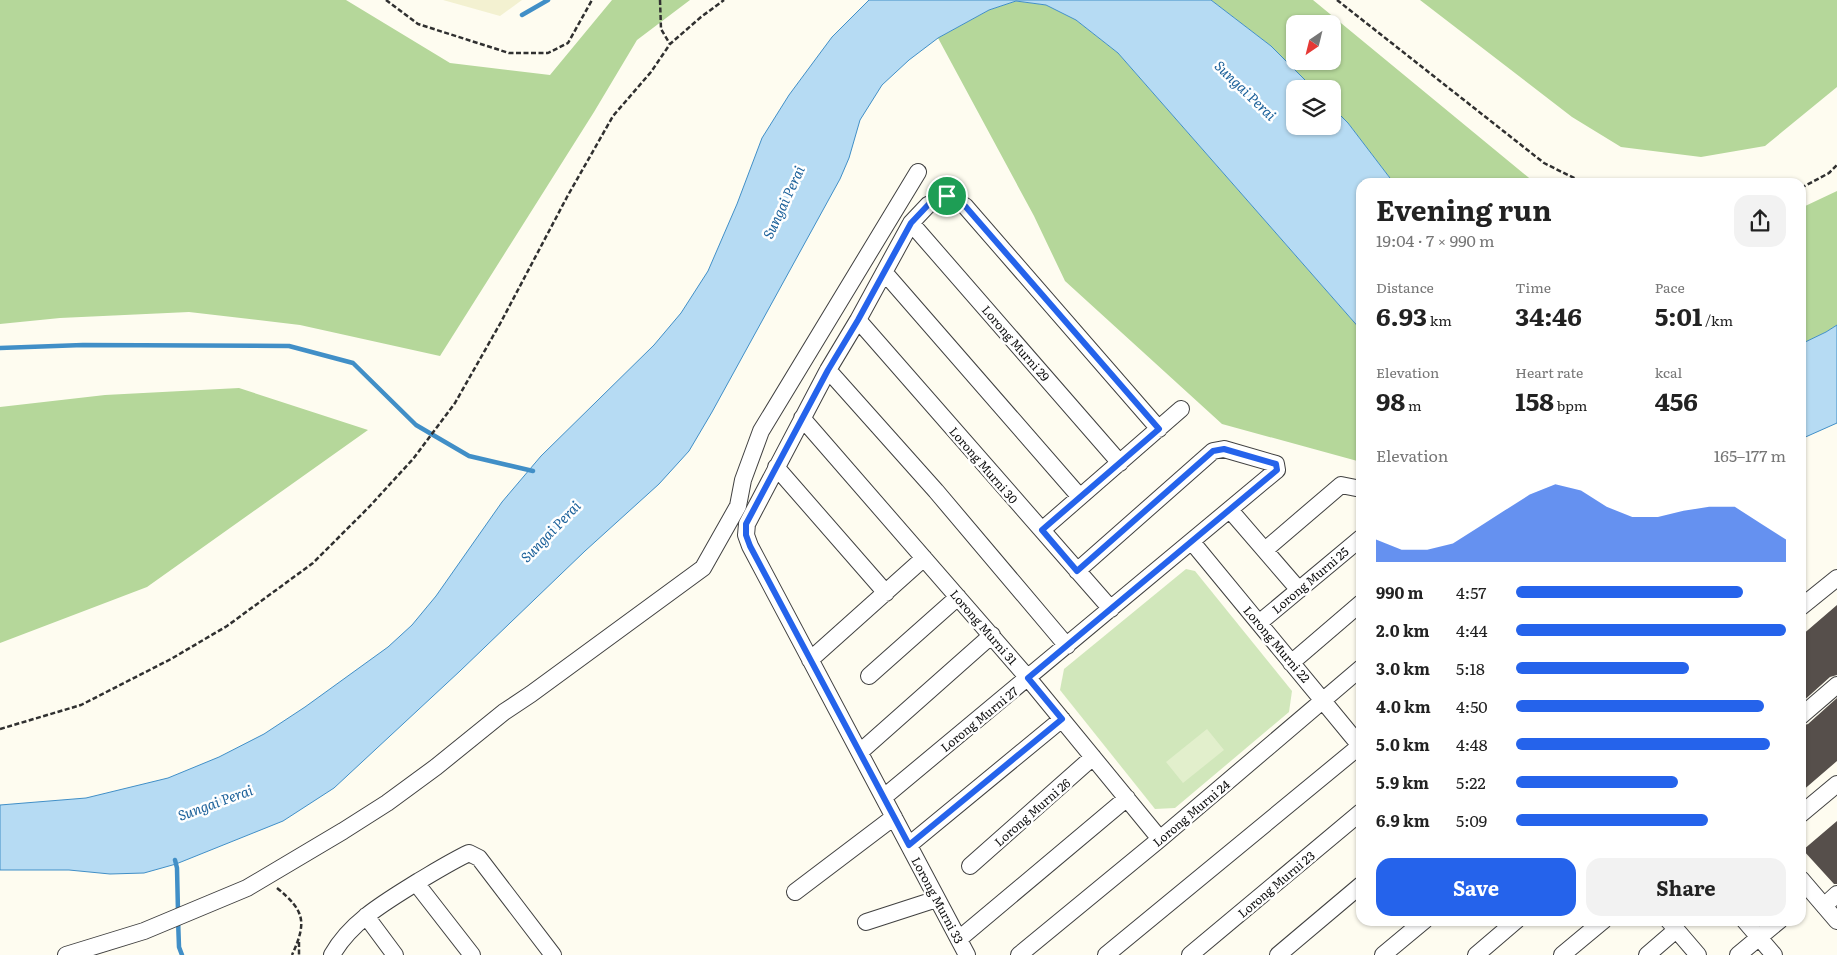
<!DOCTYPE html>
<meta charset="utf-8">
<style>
:root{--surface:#fff;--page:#f2f2f2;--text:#222;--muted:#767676;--accent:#2563eb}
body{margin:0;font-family:Literata,serif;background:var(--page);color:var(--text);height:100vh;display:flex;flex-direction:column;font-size:19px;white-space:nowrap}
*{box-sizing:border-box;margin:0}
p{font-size:16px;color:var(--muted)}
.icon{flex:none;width:28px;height:28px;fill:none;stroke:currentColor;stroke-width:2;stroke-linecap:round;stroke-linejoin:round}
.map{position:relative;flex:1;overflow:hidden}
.details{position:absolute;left:1356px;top:178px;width:450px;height:748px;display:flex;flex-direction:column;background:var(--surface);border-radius:15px;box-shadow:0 1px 4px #0004}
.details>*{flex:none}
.needle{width:32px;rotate:215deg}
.buttons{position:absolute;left:1286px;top:15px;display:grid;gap:10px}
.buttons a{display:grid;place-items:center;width:55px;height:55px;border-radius:10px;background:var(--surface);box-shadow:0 1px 4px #0004;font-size:25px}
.pin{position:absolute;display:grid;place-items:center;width:42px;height:42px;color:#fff;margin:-21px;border:2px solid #fff;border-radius:50%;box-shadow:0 1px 5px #0007}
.round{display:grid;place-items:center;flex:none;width:52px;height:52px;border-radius:15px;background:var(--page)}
.head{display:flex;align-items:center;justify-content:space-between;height:85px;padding:0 20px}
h1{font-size:28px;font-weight:700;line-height:38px}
.stats{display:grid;grid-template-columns:repeat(3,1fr);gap:8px;height:85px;padding:5px 20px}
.stats div{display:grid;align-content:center}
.stats b{font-size:25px;font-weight:700}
.stats small{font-size:14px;font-weight:400}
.stats p{font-size:14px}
.chart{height:140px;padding:10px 20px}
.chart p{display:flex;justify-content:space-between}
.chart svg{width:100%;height:90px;margin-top:5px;fill:var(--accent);opacity:.7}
.primary-button{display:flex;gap:10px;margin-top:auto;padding:10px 20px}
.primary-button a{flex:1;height:58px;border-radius:15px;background:var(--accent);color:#fff;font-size:20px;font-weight:700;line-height:58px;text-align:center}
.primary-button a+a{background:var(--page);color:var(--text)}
ul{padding:0 20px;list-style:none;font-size:16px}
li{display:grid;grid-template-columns:80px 60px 1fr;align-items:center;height:38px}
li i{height:12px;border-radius:6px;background:var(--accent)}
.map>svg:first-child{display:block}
.farmland{fill:#f3f1d1}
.green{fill:#d1e7bb}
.forest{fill:#b5d79a;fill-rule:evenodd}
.pitch{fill:#e2efcc}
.water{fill:#b6dbf3;stroke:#418fc7}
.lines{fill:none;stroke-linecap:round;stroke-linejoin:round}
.stream{stroke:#418fc7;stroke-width:4.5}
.building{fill:#564f4b}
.minor-casing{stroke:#414141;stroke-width:18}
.path{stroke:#303030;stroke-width:2.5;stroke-dasharray:5 2.5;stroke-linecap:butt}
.minor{stroke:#fff;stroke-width:16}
.route-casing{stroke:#fff;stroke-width:10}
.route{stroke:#2563eb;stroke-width:6}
.labels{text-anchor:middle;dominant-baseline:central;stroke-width:5;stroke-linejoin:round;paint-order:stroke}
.street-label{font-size:12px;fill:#0e0e0e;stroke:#fff}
.water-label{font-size:14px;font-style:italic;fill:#1c619a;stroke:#fff}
</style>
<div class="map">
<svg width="1837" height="955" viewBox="0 0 1837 955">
<rect width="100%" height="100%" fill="#fefcf0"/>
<path class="farmland" d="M 443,0 L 522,0 L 500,16 Z"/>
<path class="green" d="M 1186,569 L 1195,571 L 1292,691 L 1289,712 L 1175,808 L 1155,809 L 1060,690 L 1064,669 Z"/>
<path class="forest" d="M 0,0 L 346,0 L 450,63 L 550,75 L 612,0 L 690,0 L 637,40 L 594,112 L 440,356 L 300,325 L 189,312 L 60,318 L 0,324 Z
M 1211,0 L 1313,0 L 1534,182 L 1393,182 L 1348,123 L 1333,108 L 1332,89 L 1314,89 L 1271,46 ZM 1295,24 L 1332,24 L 1332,61 L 1295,61 Z
M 1420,0 L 1837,0 L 1837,87 L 1765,146 L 1701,157 L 1621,147 L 1572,117 Z
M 1016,1 L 1046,5 L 1076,20 L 1118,53 L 1361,330 L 1361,462 L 1222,424 L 1065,281 L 1034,216 L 938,38 L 989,10 Z
M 1837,191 L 1837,325 L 1826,332 L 1801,344 L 1801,208 Z
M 239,388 L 368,430 L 147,587 L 0,643 L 0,407 L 105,395 Z"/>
<path class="pitch" d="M 1207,729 L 1224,750 L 1183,783 L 1166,762 Z"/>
<path class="water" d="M 869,0 L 1211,0 L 1271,46 L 1314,89 L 1295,89 L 1295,126 L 1332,126 L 1333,108 L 1348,123 L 1393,182 L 1361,182 L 1361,330 L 1118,53 L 1076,20 L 1046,5 L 1016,1 L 989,10 L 938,38 L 909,60 L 882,85 L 860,120 L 849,158 L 840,179 L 712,412 L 689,451 L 659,484 L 585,551 L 460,671 L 334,788 L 283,821 L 176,864 L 144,873 L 110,874 L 69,870 L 0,870 L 0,805 L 86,798 L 168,778 L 219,757 L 264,734 L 305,707 L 388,647 L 412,625 L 436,596 L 502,502 L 541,456 L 654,345 L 681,313 L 708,271 L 737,204 L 762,138 L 789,95 L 832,37 Z
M 1837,325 L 1837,423 L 1801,439 L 1801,344 L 1826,332 Z"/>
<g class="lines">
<path class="stream" d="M 522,15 L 548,0
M 0,348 L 83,345 L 289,346 L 353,363 L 416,425 L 469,456 L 533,471
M 175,860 L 177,868 L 178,912
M 178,919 L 179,947 L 182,955"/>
</g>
<path class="building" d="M 1837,605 L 1837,675 L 1830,677 L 1801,703 L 1801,636 Z
M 1837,698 L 1837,761 L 1801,792 L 1801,726 L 1808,724 Z
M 1837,821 L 1837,884 L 1834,884 L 1803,850 Z"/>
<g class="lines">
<g class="minor-casing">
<path id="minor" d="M 911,223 L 1120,463
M 884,272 L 1080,497
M 858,320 L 1111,609
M 828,370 L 936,491 L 1067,646
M 802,418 L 1028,678 L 1160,839
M 776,467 L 886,593
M 1230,510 L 1299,590
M 1042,530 L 1181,409
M 1192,542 L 1361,747
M 1265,550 L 1341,485 L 1361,489
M 1801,607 L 1837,578
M 1259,623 L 1361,538
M 810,660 L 924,558
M 1291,663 L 1361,603
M 869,676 L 958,597
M 1801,716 L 1837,685
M 860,752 L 992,635
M 884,797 L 1277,470 L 1276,464 L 1224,449 L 1213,451 L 1077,571
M 1801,814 L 1837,784
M 909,845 L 1062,719
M 970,866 L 1093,757
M 1801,879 L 1837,921
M 416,883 L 472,955
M 795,892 L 894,817
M 1824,906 L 1837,894
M 366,916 L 395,955
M 1668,920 L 1698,955
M 1744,920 L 1774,955
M 866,922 L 937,899
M 959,939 L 1127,798
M 66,955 L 144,931 L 247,888 L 343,831 L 387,803 L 436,767 L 504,712 L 531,694 L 703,568 L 738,506 L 743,480 L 761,431 L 918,172
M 332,955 C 351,921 387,901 419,881 C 436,871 452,861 469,853 L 479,858 L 553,955
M 967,955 L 750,546 L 746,535 L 747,524 L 828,370 L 858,320 L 911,223 L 928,205 L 947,196 L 965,206 L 1159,429
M 1019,955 L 1160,839 L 1361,668
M 1106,955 L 1361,745
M 1190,955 L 1361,812
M 1278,955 L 1361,885
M 1383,955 L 1425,920
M 1476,955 L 1517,920
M 1562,955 L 1604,920
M 1647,955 L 1676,930
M 1738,955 L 1780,920"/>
</g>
<path class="path" d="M 386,0 L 418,24 L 509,53 L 548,53 L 568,43 L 592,0
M 660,0 L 661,29 L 670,44
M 1337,0 L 1544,163 L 1582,182
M 1801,188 L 1829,173 L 1837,165
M 0,729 L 81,705 L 171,659 L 227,626 L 313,563 L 369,507 L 413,459 L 455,403 L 501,322 L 567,197 L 613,116 L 651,72 L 670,44 L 701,17 L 724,0
M 277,888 C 305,911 307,922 292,955
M 299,942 L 299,955"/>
<use href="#minor" class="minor"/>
</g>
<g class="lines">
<g class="route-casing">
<path id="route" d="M 947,196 L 965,206 L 1159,429 L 1042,530 L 1077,571 L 1213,451 L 1224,449 L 1276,464 L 1277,470 L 1028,678 L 1062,719 L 909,845 L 750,546 L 746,535 L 746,524 L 828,370 L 858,320 L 911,223 L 928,205 Z"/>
</g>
<use href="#route" class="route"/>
</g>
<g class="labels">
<g class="street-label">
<text transform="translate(1016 343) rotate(49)">Lorong Murni 29</text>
<text transform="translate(984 465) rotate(49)">Lorong Murni 30</text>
<text transform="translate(1310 580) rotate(-40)">Lorong Murni 25</text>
<text transform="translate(984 627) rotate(49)">Lorong Murni 31</text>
<text transform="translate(1277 644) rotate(50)">Lorong Murni 22</text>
<text transform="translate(979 719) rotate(-39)">Lorong Murni 27</text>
<text transform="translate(1032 812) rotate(-41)">Lorong Murni 26</text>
<text transform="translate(1191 813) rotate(-40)">Lorong Murni 24</text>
<text transform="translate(1276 884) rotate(-40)">Lorong Murni 23</text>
<text transform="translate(938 900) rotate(62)">Lorong Murni 33</text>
</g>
<g class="water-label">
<text transform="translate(1246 90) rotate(44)">Sungai Perai</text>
<text transform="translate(783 202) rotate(-65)">Sungai Perai</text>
<text transform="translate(550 531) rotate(-46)">Sungai Perai</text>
<text transform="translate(215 802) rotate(-20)">Sungai Perai</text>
</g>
</g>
</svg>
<div class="buttons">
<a><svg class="needle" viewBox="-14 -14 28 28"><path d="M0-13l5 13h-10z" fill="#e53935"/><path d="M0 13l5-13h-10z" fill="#767676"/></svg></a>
<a><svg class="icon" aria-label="layers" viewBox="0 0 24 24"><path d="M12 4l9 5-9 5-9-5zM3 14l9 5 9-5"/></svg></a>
</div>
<div class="pin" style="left:947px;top:196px;background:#1e9e55"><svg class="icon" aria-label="arrive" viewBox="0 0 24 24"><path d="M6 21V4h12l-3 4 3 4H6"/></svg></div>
<section class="details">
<div class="head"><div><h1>Evening run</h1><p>19:04 · 7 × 990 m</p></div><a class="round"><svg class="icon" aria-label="share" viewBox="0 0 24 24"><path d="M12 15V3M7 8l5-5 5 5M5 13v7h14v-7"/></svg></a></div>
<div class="stats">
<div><p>Distance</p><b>6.93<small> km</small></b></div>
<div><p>Time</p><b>34:46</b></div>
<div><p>Pace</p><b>5:01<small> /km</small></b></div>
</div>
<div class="stats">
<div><p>Elevation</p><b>98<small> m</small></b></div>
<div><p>Heart rate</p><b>158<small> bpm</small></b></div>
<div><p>kcal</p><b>456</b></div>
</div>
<div class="chart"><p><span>Elevation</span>165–177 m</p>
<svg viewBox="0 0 160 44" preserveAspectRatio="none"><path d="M0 44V33L10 38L20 38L30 35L40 27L50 19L60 11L70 6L80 9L90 17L100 22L110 22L120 19L130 17L140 17L150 25L160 33V44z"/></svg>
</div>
<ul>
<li><b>990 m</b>4:57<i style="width:84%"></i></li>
<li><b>2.0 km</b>4:44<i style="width:100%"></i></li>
<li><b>3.0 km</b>5:18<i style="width:64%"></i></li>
<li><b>4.0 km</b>4:50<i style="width:92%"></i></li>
<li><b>5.0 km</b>4:48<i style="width:94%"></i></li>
<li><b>5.9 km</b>5:22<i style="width:60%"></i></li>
<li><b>6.9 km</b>5:09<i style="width:71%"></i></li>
</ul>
<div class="primary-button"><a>Save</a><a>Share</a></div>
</section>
</div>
